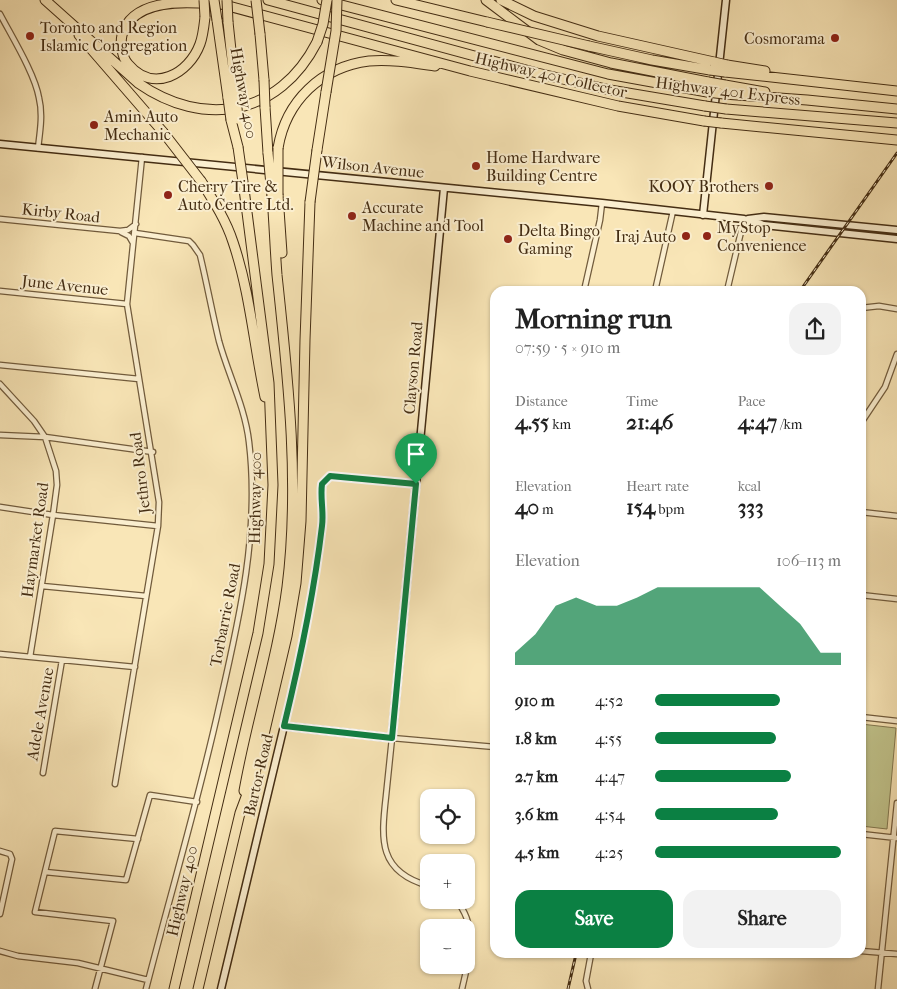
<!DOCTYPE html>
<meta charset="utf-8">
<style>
:root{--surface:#fff;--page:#f2f2f2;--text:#222;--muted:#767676;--accent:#0b8043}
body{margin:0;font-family:"IM FELL French Canon",serif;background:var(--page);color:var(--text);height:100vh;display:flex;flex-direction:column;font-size:19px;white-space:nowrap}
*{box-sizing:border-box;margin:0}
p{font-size:16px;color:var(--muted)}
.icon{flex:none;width:28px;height:28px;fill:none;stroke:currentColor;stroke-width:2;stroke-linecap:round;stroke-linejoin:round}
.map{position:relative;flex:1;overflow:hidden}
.panel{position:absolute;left:490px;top:286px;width:376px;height:672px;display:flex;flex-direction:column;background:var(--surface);border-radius:15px;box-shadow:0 1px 4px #0004}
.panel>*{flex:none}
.tools{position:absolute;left:420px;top:789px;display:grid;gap:10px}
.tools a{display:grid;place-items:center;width:55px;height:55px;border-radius:10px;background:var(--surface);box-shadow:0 1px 4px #0004;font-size:25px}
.pin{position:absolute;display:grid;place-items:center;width:42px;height:42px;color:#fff;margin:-51px -21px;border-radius:50% 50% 50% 0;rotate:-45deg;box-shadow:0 0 5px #0007}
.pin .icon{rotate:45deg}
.round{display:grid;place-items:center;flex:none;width:52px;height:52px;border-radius:15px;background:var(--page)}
.overview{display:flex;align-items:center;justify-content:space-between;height:85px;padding:0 25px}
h1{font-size:28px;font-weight:700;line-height:38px}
.metrics{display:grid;grid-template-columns:repeat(3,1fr);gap:8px;height:85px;padding:5px 25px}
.metrics div{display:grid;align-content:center}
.metrics b{font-size:21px;font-weight:700}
.metrics small{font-size:14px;font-weight:400}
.metrics p{font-size:14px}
.chart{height:140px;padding:10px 25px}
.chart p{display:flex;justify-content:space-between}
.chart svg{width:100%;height:90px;margin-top:5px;fill:var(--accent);opacity:.7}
.primary-button{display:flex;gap:10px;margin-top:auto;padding:10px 25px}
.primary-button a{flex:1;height:58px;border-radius:15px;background:var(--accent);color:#fff;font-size:20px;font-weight:700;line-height:58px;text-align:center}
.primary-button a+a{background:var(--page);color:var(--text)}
ul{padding:0 25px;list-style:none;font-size:16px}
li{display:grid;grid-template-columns:80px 60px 1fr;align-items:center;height:38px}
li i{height:12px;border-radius:6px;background:var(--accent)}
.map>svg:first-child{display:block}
.green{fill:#c1c48c;stroke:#827850}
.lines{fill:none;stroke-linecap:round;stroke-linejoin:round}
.street-casing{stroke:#715b3c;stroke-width:7}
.secondary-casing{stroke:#442d13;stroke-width:9}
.highway-casing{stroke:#442d13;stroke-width:11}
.street{stroke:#fbefd0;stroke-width:4.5}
.secondary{stroke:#fbefd0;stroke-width:6}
.highway{stroke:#f9e6b7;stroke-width:9}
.rail-casing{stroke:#442d13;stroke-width:3}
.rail{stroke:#fbefd0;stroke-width:1;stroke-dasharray:4;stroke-linecap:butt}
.highway-bridge-casing{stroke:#442d13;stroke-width:11;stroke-linecap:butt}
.highway-bridge{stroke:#f9e6b7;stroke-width:9}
.route-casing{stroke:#fff;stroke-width:10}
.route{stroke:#0b8043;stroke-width:6}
.poi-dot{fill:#8f2418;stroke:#fbefd0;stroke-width:2}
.labels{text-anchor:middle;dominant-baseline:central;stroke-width:4;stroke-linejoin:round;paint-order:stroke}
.poi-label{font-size:16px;fill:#442d13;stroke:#fbefd0;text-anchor:start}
.street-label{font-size:16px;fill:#442d13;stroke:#fbefd0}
</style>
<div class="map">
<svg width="897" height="989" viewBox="0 0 897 989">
<rect width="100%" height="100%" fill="#f9e6b7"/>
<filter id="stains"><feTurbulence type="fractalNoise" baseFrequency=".004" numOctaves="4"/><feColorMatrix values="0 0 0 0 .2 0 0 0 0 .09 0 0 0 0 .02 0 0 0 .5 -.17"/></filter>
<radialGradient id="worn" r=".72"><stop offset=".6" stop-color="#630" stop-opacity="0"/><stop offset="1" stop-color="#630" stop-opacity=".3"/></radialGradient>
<path class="green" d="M 861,724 L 896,728 L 887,829 L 861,826 Z"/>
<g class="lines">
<g class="street-casing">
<path id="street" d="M 0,14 C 12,37 35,74 39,98 C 43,114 40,132 38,148
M 0,219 L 120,231 L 128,230 L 136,224
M 121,232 L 129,236 L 133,243
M 135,233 L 189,241 L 193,245 L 200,255 C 207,284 212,312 219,341 C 228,374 245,407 249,442 C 260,532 239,620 219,707 C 198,802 170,895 146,989
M 0,291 L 127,304
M 584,291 L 600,220 L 602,203
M 655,291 L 673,211
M 727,291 L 744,219
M 861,308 L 879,306 L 897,309
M 0,365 L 139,379
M 0,384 L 34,421 L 45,437 L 56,471 L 57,485 L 53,515 L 30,657
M 861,423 L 885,387 L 897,354
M 0,435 L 45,437 L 153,452
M 0,507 L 53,515 L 158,526
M 861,512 L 897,516
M 42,586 L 146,596
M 861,595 L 897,599
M 0,654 L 135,667
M 861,717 L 897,721
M 284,726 C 300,660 313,594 322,526 C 324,512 320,498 322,484 L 330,476 L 416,484
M 43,773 L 62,660
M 115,784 L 158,526 L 159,502 L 127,304 L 142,157
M 861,834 L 897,838
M 0,851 L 10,854 L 12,859 L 0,914
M 45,872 L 126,880 L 150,795 L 197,802
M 429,886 C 378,872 381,840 386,796 C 388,777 390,758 392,738 L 495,747
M 456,900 C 479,927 469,958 462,989
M 0,951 L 18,956 L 78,963 L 148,980
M 861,951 L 897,954
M 95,989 L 113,921 L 35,912 L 55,831 L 138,839
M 588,989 L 586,981 L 591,954
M 878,989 L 897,803"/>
</g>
<g class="secondary-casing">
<path id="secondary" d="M 0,144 L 602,203 L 744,219 L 764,225 L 897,239
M 703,215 L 726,0
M 748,219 L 764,217 L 897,230
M 221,989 L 284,726 L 392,738 L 444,188"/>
</g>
<g class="highway-casing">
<path id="highway" d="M 45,0 L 138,83 C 204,129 279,116 317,42
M 206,0 L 470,71 L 618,106 L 704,121
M 268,0 L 537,73 L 610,90 L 705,106
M 322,0 L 608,74 L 707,92
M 396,0 L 487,22
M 486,0 L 539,40 L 563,50 L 611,63 L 708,82
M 501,0 L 534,16 L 598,36 L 714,62
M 205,17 C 204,26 203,36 200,44 C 189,74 153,94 128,64 C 122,57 120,44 122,35 C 132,0 180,1 211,4
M 217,20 L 228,98
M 228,22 L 236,97
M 260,34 L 264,80
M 79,35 L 163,132
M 589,46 L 652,60 L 710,70
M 727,65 L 765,71
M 725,72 L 897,91
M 725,85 L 765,92
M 724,94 L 807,100 L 897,109
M 265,107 L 268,153
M 726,109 L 897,123
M 231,120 L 238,147
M 721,123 L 897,140
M 278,148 C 286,101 321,67 369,61 C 391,59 414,63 435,66
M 317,150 L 326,92
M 201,181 C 213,200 226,220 233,242 C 250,292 254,345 265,397
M 278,195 L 282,253
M 244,791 C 256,723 278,656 287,587 C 300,484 288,378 277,275 C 275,249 274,222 272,196
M 174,989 L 258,633 L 269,564 L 273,485 L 269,383 L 244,189
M 198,989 L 240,813 L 255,773 L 287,636 L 296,583 L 301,521 L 305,340 L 310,202"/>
</g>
<use href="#street" class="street"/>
<use href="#secondary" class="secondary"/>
<use href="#highway" class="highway"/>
<g class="rail-casing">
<path id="rail" d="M 800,291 L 897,153
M 568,989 L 576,954"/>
</g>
<use href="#rail" class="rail"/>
<g class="highway-bridge-casing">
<path id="highway-bridge" d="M 204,0 L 205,17
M 214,0 L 217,20
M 227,0 L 228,22
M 256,0 L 260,34
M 487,22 L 589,46
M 317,42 L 323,24 L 327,0
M 714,62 L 727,65
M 710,70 L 725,72
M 264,80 L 265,107
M 708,82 L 725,85
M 326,92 L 336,31 L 337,0
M 707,92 L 724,94
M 236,97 L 238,119
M 228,98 L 231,120
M 705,106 L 726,109
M 704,121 L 721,123
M 163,132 L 201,181
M 238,147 L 244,189
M 268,153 L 272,196
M 278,195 L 278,148
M 310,202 L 317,150"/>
</g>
<use href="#highway-bridge" class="highway-bridge"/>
</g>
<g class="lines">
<g class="route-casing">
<path id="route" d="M 330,476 L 416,484 L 392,738 L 284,726 C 300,660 314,594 322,526 C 324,512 320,498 322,484 Z"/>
</g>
<use href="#route" class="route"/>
</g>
<g class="poi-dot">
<circle cx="30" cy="36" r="5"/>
<circle cx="835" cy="38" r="5"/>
<circle cx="94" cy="125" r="5"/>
<circle cx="476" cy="166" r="5"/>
<circle cx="769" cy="186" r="5"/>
<circle cx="168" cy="195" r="5"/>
<circle cx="352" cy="216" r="5"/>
<circle cx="686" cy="236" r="5"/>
<circle cx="707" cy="236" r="5"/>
<circle cx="508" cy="239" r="5"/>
</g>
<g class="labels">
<g class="poi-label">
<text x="40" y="27">Toronto and Region<tspan x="40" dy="18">Islamic Congregation</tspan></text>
<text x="825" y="38" text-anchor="end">Cosmorama</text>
<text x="104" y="116">Amin Auto<tspan x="104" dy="18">Mechanic</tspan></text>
<text x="486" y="157">Home Hardware<tspan x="486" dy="18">Building Centre</tspan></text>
<text x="178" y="186">Cherry Tire &amp;<tspan x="178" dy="18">Auto Centre Ltd.</tspan></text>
<text x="759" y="186" text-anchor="end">KOOY Brothers</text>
<text x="362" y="207">Accurate<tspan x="362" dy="18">Machine and Tool</tspan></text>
<text x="717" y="227">MyStop<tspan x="717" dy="18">Convenience</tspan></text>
<text x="518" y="230">Delta Bingo<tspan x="518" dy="18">Gaming</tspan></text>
<text x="676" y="236" text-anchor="end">Iraj Auto</text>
</g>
<g class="street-label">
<text transform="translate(551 75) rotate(13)">Highway 401 Collector</text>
<text transform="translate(728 91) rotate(7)">Highway 401 Express</text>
<text transform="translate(244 93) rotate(80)">Highway 400</text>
<text transform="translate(373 167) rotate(6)">Wilson Avenue</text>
<text transform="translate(61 213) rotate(6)">Kirby Road</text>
<text transform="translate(65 285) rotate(6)">June Avenue</text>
<text transform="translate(413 368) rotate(-85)">Clayson Road</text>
<text transform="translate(140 473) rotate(-97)">Jethro Road</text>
<text transform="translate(255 498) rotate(-89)">Highway 400</text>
<text transform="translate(35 540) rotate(-82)">Haymarket Road</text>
<text transform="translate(225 615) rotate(-79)">Torbarrie Road</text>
<text transform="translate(40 714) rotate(-80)">Adele Avenue</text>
<text transform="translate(258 775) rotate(-77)">Bartor Road</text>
<text transform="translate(182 891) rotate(-77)">Highway 400</text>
</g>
</g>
<rect width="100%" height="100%" filter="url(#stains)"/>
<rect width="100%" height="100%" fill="url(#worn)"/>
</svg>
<div class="tools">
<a><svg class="icon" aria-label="locate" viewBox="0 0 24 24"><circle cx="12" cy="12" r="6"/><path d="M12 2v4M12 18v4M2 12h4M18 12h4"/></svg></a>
<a>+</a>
<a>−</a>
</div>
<div class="pin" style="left:416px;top:484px;background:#1e9e55"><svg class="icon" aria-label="arrive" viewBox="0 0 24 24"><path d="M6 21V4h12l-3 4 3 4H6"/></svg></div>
<section class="panel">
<div class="overview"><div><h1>Morning run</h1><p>07:59 · 5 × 910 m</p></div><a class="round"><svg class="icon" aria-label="share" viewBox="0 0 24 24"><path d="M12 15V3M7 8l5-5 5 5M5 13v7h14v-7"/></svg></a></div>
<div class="metrics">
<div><p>Distance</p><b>4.55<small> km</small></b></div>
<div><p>Time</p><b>21:46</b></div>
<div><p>Pace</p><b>4:47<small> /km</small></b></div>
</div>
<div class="metrics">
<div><p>Elevation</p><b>40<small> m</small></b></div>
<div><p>Heart rate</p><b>154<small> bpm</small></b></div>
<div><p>kcal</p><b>333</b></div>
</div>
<div class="chart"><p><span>Elevation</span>106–113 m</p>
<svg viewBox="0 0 160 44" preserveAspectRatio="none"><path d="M0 44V38L10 29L20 15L30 11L40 15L50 15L60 11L70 6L80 6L90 6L100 6L110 6L120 6L130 15L140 24L150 38L160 38V44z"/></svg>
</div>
<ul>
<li><b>910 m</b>4:52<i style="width:67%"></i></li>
<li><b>1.8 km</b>4:55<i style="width:65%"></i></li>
<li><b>2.7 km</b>4:47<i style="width:73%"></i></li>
<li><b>3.6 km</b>4:54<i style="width:66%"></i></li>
<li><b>4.5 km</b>4:25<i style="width:100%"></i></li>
</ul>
<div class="primary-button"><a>Save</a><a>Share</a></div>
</section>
</div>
